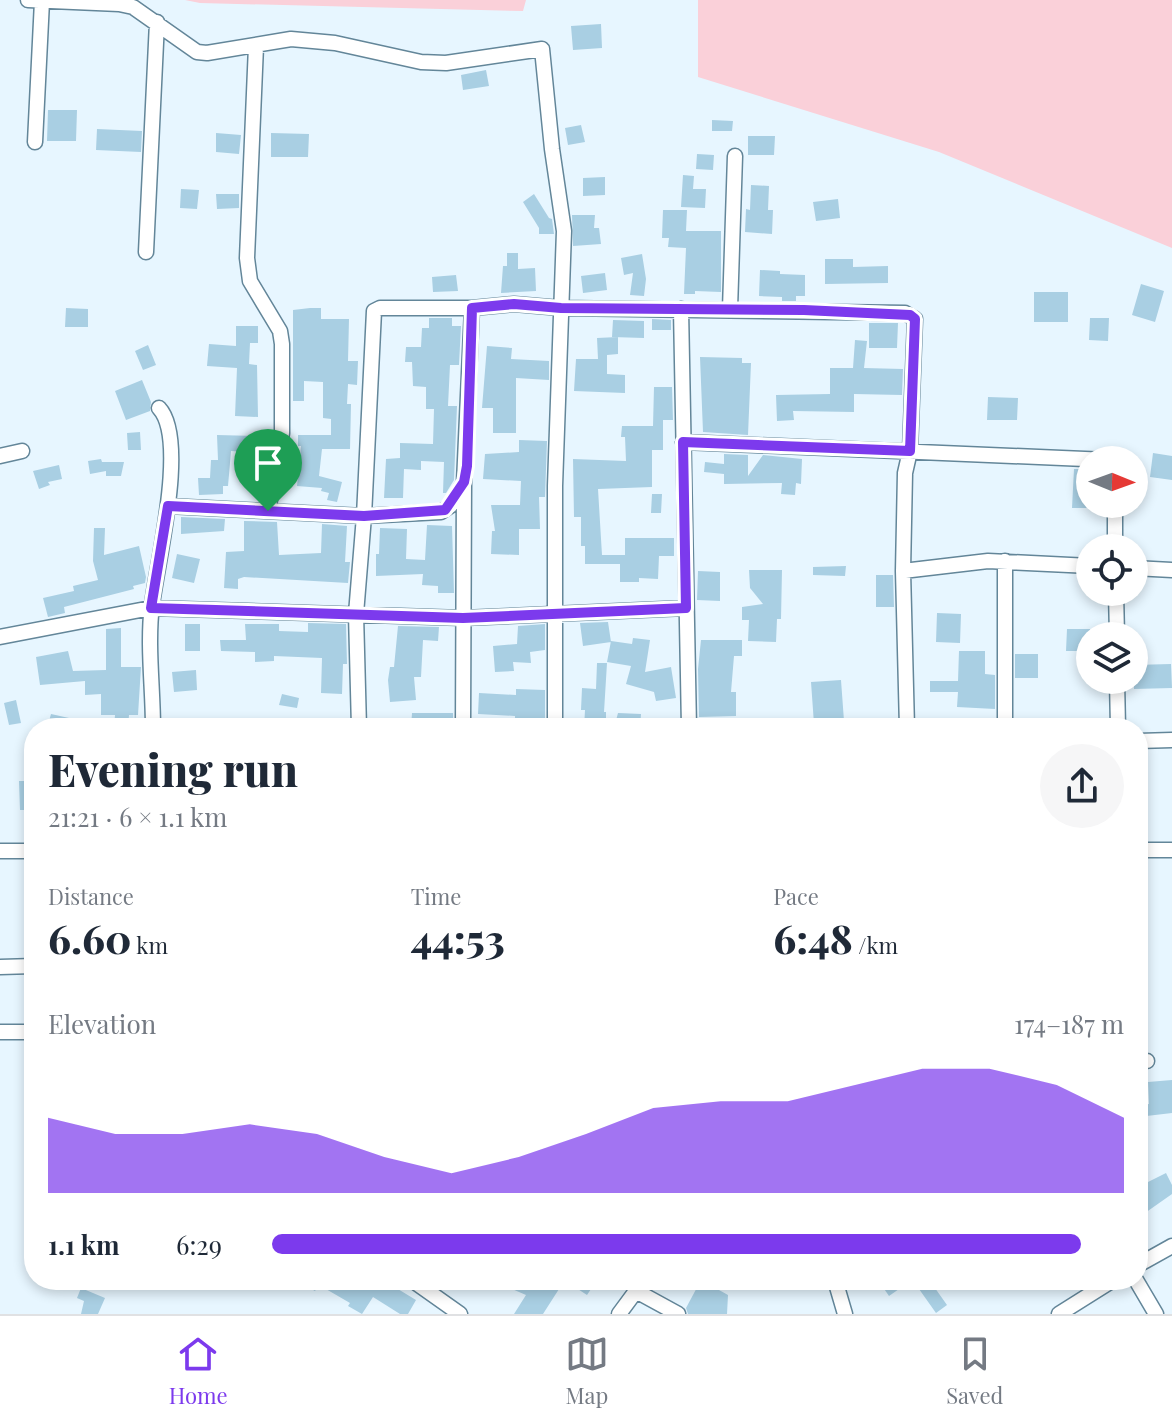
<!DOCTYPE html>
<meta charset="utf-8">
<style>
:root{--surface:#fff;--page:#f6f6f7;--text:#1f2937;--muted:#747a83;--line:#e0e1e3;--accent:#7c3aed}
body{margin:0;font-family:"Playfair Display",serif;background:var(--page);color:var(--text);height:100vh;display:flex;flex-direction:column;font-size:30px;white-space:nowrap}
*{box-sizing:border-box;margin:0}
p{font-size:26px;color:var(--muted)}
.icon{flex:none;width:44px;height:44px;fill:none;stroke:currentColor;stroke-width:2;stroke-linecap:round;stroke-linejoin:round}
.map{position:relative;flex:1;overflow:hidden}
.side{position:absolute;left:24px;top:718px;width:1124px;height:572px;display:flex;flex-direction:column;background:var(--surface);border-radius:32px;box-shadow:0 4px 12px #0003}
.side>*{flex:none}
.needle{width:52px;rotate:91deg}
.buttons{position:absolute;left:1076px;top:446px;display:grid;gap:16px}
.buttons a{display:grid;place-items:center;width:72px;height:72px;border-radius:50%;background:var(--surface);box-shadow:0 4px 12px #0003;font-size:40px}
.pin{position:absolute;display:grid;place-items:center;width:68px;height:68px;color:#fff;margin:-82px -34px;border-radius:50% 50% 50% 0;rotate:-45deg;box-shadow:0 0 8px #0007}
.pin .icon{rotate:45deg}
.round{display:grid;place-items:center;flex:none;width:84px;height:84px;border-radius:42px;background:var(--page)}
.summary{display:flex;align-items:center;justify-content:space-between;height:136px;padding:0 24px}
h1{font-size:44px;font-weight:800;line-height:60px}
.stats{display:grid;grid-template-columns:repeat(3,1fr);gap:12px;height:136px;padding:8px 24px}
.stats div{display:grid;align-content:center}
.stats b{font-size:40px;font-weight:800}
.stats small{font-size:22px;font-weight:400}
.stats p{font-size:22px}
.chart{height:224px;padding:16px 24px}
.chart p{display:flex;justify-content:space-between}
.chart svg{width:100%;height:144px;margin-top:8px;fill:var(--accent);opacity:.7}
ul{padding:0 24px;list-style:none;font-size:26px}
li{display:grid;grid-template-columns:128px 96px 1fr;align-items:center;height:60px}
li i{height:20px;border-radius:10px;background:var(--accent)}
.tab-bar{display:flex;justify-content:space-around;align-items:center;height:112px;border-top:2px solid var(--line);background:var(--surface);font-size:22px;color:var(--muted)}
.tab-bar a{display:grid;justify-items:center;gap:4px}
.tab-bar .selected{color:var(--accent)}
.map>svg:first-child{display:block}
.green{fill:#fad0d9}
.building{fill:#a9cfe3}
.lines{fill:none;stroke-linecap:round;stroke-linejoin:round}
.minor-casing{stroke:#638699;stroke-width:17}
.minor{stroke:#fff;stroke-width:14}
.route-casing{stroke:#fff;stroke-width:16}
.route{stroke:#7c3aed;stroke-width:10}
</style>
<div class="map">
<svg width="1172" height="1314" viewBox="0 0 1172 1314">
<rect width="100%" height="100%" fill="#e7f6ff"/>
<path class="green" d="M 185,0 L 526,0 L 523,11 L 200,3 Z
M 698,0 L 1172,0 L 1172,248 L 939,152 L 698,77 Z"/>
<path class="building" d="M 601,24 L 602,48 L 573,50 L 571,26 Z
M 486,70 L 489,86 L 463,90 L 461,75 Z
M 48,110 L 77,110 L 76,141 L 47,141 Z
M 712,120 L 733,121 L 732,131 L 712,131 Z
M 581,125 L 585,142 L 568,145 L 565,128 Z
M 97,129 L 142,131 L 141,152 L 96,150 Z
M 216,133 L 241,135 L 239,154 L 216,152 Z
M 271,133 L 309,134 L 308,157 L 271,157 Z
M 748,136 L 775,136 L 774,155 L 748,155 Z
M 697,154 L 714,155 L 713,170 L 696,169 Z
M 683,175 L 694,176 L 693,189 L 706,189 L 705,208 L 681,207 Z
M 605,177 L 605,195 L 583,196 L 583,178 Z
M 751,185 L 769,186 L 768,210 L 773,210 L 772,234 L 745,232 L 746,209 L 750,210 Z
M 181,189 L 199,190 L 197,209 L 180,208 Z
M 216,194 L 239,194 L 239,208 L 217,209 Z
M 534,194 L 549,218 L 552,219 L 554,234 L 539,234 L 539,228 L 523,202 Z
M 838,199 L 840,218 L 816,221 L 813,202 Z
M 663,210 L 687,210 L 686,231 L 721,231 L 721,292 L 695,291 L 695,294 L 684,294 L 686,248 L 668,247 L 669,238 L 662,238 Z
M 572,215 L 595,215 L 594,228 L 599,228 L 601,244 L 573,246 Z
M 507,253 L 518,253 L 518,269 L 535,268 L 536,291 L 501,293 L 503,266 L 507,266 Z
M 642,254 L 646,279 L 644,296 L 630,295 L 633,273 L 624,275 L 621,258 Z
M 825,259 L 853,259 L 853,267 L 888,266 L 888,283 L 825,284 Z
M 760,270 L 780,271 L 780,274 L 805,275 L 805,296 L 796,296 L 796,301 L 782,301 L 782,297 L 759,296 Z
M 605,273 L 607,290 L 583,293 L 581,276 Z
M 456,275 L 458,291 L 433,292 L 432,277 Z
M 1141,284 L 1164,291 L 1155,322 L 1132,315 Z
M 1034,292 L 1068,292 L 1068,322 L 1034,322 Z
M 66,308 L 88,309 L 88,327 L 65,327 Z
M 310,308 L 321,308 L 321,319 L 349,319 L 348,361 L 358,361 L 357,385 L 348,384 L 347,404 L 351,404 L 350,449 L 322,449 L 319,476 L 342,482 L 337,502 L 327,500 L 329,493 L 321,491 L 322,488 L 297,486 L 301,446 L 298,446 L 298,435 L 331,435 L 331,419 L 323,418 L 323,382 L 304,381 L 304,401 L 293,401 L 293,310 Z
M 429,318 L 452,318 L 452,326 L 461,326 L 459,365 L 450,365 L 448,406 L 457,406 L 454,480 L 446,493 L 443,493 L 444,462 L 421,461 L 421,470 L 404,469 L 403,498 L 384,498 L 386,459 L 400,458 L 400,443 L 433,444 L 434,409 L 426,409 L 426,387 L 413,386 L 412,362 L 405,362 L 406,347 L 421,347 L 422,328 L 429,328 Z
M 1090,318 L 1109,318 L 1108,341 L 1089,340 Z
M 652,319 L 671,320 L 671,330 L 652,330 Z
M 613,320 L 644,321 L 644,338 L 612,337 Z
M 869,323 L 898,323 L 897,348 L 869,348 Z
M 236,326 L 258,326 L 258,343 L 250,343 L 249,364 L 257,365 L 258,417 L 235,416 L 237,368 L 207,366 L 209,344 L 236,346 Z
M 618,337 L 618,354 L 607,355 L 607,374 L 625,375 L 625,393 L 574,391 L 576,359 L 598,359 L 597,338 Z
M 855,340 L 867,341 L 864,368 L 903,369 L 902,395 L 854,394 L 854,412 L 793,411 L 794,420 L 777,421 L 776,395 L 830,394 L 830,368 L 853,368 Z
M 148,345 L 156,365 L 143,370 L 135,351 Z
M 487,346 L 512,348 L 511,359 L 549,361 L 549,380 L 516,378 L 516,433 L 493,433 L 493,408 L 482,408 Z
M 700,357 L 742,358 L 742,363 L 751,363 L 748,435 L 703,432 Z
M 142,380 L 151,402 L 150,411 L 126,420 L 115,391 Z
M 654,387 L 672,387 L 673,420 L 663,420 L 663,450 L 652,450 L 652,487 L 598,489 L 602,555 L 625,555 L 625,538 L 674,538 L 674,556 L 659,556 L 658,579 L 639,578 L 639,582 L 620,582 L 620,564 L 585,564 L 585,546 L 581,546 L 581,517 L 574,517 L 573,459 L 626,461 L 625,437 L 621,437 L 622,426 L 653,426 Z
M 988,397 L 1018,398 L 1017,420 L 987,420 Z
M 140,432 L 141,450 L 128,450 L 127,433 Z
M 217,435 L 260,436 L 260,480 L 244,480 L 245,452 L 231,451 L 228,486 L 223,486 L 223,494 L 199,495 L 198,478 L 210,478 L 211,460 L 218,460 Z
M 519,440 L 547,441 L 545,497 L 539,497 L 540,529 L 519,529 L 519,555 L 491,554 L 492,531 L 495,531 L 491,505 L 520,505 L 521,481 L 483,479 L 485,454 L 519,452 Z
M 1153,453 L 1172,456 L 1172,480 L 1150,477 Z
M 724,454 L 748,455 L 748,476 L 763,455 L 802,459 L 801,484 L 796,483 L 795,495 L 781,494 L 782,483 L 724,484 L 724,474 L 704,472 L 705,462 L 724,464 Z
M 101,459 L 102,462 L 124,462 L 121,476 L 106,476 L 106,471 L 90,474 L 88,461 Z
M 59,465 L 62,479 L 48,482 L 50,485 L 39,489 L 33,471 Z
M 1074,469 L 1090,469 L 1090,508 L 1072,508 Z
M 652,494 L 662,494 L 661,513 L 651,513 Z
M 181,517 L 225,519 L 224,531 L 181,534 Z
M 244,521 L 277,522 L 279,555 L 321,553 L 322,524 L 347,526 L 345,562 L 350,562 L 348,583 L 244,577 L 238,579 L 238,589 L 224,588 L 226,552 L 244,551 Z
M 427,525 L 452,526 L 454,593 L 438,593 L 438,586 L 422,585 L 423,574 L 376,576 L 376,554 L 379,554 L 380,528 L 407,529 L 406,559 L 425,560 Z
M 94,528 L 105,528 L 104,555 L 139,546 L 146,577 L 145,583 L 133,586 L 134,589 L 64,607 L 65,613 L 48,617 L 43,598 L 74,591 L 73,586 L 98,580 L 93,561 Z
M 177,554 L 200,559 L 194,583 L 172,578 Z
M 846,566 L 845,576 L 813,575 L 813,567 Z
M 749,570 L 782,570 L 781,619 L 777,619 L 776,642 L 748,641 L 749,620 L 742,620 L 742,607 L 763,604 L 750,588 Z
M 698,571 L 720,572 L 720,601 L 697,600 Z
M 876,575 L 893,575 L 894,607 L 876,607 Z
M 937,613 L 961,614 L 960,643 L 936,642 Z
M 608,622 L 611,642 L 583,646 L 580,623 Z
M 308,623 L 346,624 L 347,664 L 343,664 L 342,694 L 321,693 L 322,658 L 274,656 L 274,661 L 255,662 L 255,652 L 221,651 L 220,640 L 246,640 L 245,624 L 279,624 L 279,631 L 308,632 Z
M 185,624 L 200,624 L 200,651 L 185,651 Z
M 545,624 L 545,650 L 530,652 L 531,663 L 513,662 L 514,671 L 495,672 L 493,646 L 517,644 L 518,626 Z
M 398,626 L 439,627 L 438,641 L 423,640 L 421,677 L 414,677 L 416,700 L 390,702 L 388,680 L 390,667 L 394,667 Z
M 121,628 L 121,667 L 141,667 L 138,715 L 129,715 L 128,728 L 114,728 L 115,715 L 101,715 L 101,694 L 85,695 L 85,681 L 40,685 L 36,657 L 68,651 L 73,671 L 106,670 L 106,629 Z
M 1067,629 L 1090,629 L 1090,651 L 1066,651 Z
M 633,638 L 650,640 L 645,672 L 671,667 L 676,698 L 656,701 L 654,692 L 626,684 L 631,666 L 607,662 L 611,641 L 632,644 Z
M 701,640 L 742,640 L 742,656 L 734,656 L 731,692 L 736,692 L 736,716 L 699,717 L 698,669 Z
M 959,651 L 985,651 L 985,674 L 995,675 L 995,709 L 957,707 L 958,692 L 930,692 L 930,681 L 958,681 Z
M 1015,654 L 1038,654 L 1038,678 L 1015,678 Z
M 597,663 L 607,663 L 604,712 L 606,712 L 606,728 L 584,728 L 585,710 L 581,710 L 582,688 L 596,689 Z
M 1171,664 L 1172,688 L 1134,689 L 1134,665 Z
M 196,670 L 197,690 L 174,692 L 172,672 Z
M 841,680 L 844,721 L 814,724 L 811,682 Z
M 516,689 L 545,690 L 545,728 L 515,728 L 515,716 L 478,714 L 479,693 L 516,695 Z
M 282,694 L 299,698 L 297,708 L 279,705 Z
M 16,700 L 21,723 L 9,725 L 4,703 Z
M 412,713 L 453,713 L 453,728 L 411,728 Z
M 618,713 L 641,714 L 640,728 L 614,728 Z
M 51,714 L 69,718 L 67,728 L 47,728 Z
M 19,781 L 34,781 L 34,810 L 20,810 Z
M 24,878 L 34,878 L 34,915 L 24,915 Z
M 1172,1080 L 1172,1113 L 1138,1117 L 1138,1105 L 1149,1104 L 1148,1082 Z
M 1138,1166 L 1146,1183 L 1166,1173 L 1172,1185 L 1172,1194 L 1145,1213 L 1138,1201 Z
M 294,1280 L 383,1280 L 416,1300 L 408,1314 L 400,1314 L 373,1297 L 362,1314 L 348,1306 L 350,1303 L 319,1285 L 315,1291 Z
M 515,1280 L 546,1280 L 559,1289 L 543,1314 L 514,1314 L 526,1295 L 512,1289 Z
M 564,1280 L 597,1280 L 587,1295 Z
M 701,1280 L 728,1295 L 727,1314 L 688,1314 L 686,1308 Z
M 878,1280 L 912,1280 L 889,1296 Z
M 930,1281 L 947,1305 L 936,1313 L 919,1289 Z
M 81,1288 L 105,1298 L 98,1314 L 81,1314 L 84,1301 L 77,1298 Z"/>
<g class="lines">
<g class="minor-casing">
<path id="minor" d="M 28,0 L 119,4 L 133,7 L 197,52 L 207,53 L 291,39 L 335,43 L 421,62 L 446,63 L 542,49 L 552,149 L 564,231 L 555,486 L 555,728
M 256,46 L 247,258 L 250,281 L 280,331 L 282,344 L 282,433 L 268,511
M 35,142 L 42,1
M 146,252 L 157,22
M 681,309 L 689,728
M 730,309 L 735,156
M 683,442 L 1108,460
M 0,456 L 22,451
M 1115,504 L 1115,548
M 168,506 L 364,516 L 441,512 L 450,506 L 464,483
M 1005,561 L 1005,728
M 1134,568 L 1172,570
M 903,571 L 988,561 L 1090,566
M 1116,592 L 1117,636
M 0,637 L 151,608 L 463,618 L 686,608
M 1117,680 L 1118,728
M 153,728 C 153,688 147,645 152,605 C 157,563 188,439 159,408
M 359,728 L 356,614 L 364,516 L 374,311 L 380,308 L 472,308 L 514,304 L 561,308 L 905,313 L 915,319 L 910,451 L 905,473 L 903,571 L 907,728
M 463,728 L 464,482 L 472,308
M 1138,741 L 1172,740
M 1138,850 L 1172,850
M 0,851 L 34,851
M 0,967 L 34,966
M 0,1032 L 34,1032
M 1138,1061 L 1147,1061
M 1138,1265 L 1172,1246
M 412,1280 L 460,1314
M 835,1280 L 845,1314
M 1136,1280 L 1156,1314
M 619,1314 L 636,1291 L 678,1314
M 1059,1314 L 1113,1280"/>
</g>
<use href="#minor" class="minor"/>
</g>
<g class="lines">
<g class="route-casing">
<path id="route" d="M 514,304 L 561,308 L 804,310 L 910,315 L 915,319 L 910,451 L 683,442 L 686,608 L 463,618 L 151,608 L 168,506 L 364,516 L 445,510 L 464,482 L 467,466 L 472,308 Z"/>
</g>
<use href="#route" class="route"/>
</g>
</svg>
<div class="buttons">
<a><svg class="needle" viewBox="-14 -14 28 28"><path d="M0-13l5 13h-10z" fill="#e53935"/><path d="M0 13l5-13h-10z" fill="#747a83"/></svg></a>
<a><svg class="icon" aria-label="locate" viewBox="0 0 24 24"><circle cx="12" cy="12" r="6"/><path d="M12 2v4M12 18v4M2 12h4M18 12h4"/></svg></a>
<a><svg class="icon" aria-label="layers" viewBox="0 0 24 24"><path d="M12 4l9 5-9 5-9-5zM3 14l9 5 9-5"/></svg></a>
</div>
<div class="pin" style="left:268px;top:511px;background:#1e9e55"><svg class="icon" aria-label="arrive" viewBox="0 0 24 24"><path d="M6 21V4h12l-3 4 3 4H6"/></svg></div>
<section class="side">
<div class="summary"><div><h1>Evening run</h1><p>21:21 · 6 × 1.1 km</p></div><a class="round"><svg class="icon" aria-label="share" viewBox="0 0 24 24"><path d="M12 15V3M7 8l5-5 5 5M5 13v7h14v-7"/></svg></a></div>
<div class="stats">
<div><p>Distance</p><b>6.60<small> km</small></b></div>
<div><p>Time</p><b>44:53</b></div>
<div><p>Pace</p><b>6:48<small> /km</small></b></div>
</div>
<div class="chart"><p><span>Elevation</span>174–187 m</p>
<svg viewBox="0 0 160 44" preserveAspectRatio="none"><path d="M0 44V21L10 26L20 26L30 23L40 26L50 33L60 38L70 33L80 26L90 18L100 16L110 16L120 11L130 6L140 6L150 11L160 21V44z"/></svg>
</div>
<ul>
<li><b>1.1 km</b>6:29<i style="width:95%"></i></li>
</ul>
</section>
</div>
<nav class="tab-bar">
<a class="selected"><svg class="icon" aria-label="home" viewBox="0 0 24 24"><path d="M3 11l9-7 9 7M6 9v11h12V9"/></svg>Home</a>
<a><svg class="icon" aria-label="map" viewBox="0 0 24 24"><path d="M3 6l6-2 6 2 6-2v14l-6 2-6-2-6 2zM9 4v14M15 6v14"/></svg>Map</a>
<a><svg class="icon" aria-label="saved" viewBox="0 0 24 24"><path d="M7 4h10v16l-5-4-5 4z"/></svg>Saved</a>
</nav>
